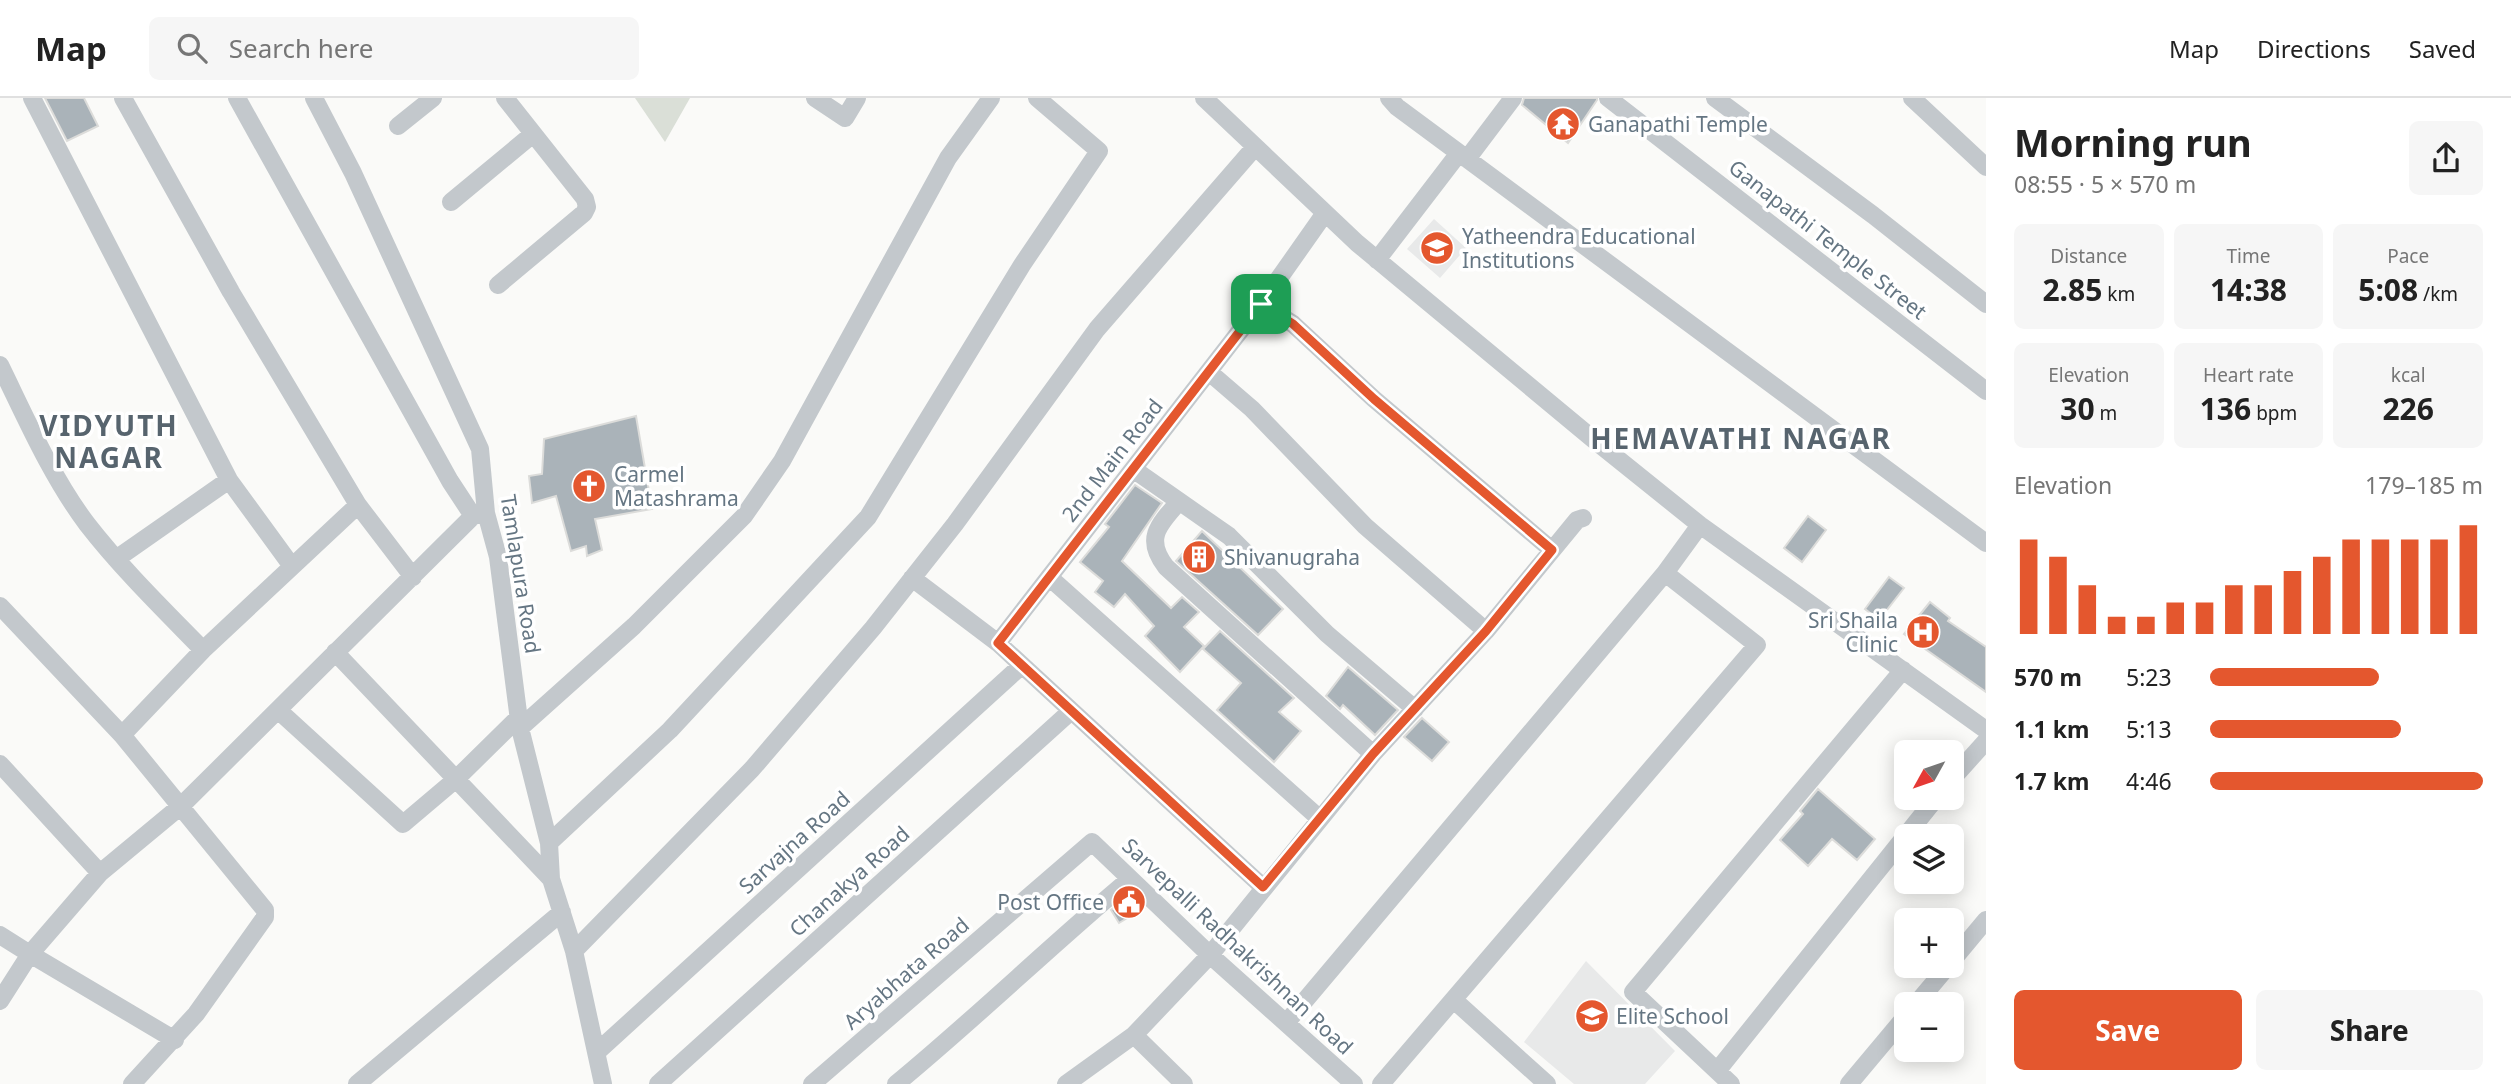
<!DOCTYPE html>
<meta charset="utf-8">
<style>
:root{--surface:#fff;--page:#f6f6f6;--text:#222;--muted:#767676;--line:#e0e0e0;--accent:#e4572e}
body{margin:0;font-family:"Noto Sans",sans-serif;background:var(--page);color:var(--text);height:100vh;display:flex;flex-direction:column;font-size:26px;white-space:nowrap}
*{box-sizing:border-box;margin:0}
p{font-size:23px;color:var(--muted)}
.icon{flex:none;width:38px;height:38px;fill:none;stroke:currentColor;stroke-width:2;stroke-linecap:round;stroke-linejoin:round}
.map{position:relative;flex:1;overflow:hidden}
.drawer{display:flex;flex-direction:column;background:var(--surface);width:525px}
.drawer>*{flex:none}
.needle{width:46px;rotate:230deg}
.controls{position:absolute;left:1894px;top:642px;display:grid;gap:14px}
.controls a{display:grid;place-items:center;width:70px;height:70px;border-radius:10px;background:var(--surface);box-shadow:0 4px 18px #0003;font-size:35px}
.pin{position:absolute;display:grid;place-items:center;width:60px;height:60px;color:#fff;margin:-30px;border-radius:14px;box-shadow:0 4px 10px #0006}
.round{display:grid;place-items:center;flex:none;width:74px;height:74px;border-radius:10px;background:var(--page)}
.summary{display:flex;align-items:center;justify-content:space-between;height:119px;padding:0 28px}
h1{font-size:38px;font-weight:700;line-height:52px}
.stats{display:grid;grid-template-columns:repeat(3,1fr);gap:10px;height:119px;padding:7px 28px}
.stats div{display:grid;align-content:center;border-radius:10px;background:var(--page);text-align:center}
.stats b{font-size:30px;font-weight:700}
.stats small{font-size:19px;font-weight:400}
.stats p{font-size:19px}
.chart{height:196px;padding:14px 28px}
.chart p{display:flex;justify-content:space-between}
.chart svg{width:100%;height:126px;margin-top:7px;stroke:var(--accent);stroke-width:6}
.action{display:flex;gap:14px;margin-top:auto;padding:14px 28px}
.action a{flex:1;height:80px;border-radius:10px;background:var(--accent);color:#fff;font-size:28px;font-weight:700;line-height:80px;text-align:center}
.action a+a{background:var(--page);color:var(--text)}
ul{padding:0 28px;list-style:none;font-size:23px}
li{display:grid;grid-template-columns:112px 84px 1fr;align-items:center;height:52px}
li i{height:18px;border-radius:9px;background:var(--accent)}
header{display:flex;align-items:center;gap:42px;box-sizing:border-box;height:98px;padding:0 35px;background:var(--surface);border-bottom:2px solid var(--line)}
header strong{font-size:33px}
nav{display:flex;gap:38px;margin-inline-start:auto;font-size:24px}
.search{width:490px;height:63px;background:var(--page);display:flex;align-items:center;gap:18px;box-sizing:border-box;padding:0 24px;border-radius:10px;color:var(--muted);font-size:26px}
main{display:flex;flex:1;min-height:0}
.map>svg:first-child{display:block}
.built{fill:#e8e9e9}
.green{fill:#dadfd7}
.building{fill:#aab3b9;stroke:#dcdcda;stroke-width:2}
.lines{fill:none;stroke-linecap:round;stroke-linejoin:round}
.street{stroke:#c3c8cc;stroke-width:18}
.route-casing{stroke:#fff;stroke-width:14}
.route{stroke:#e4572e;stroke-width:9}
.labels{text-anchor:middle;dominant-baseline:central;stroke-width:7;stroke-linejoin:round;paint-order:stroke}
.poi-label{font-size:21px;fill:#657683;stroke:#fff;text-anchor:start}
.street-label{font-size:21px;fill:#657683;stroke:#fff}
.district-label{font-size:28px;font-weight:bold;letter-spacing:2px;fill:#57646e;stroke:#fff}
</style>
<header>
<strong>Map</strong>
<div class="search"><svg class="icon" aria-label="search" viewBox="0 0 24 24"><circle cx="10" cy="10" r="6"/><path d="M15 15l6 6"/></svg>Search here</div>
<nav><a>Map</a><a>Directions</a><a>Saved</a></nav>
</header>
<main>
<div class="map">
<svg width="1986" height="986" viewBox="0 0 1986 986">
<rect width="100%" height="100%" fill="#fafaf8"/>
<path class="built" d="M 1434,121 L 1466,150 L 1440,180 L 1407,151 Z
M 1586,863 L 1675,953 L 1645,986 L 1574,986 L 1524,944 Z"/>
<path class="green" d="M 635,0 L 690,0 L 665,44 Z"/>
<path class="building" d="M 45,0 L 84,0 L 98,28 L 67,43 Z
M 1524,0 L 1597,0 L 1597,2 L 1568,45 L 1522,7 Z
M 636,318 L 652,411 L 595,421 L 602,452 L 587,458 L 586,448 L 571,453 L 556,398 L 532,405 L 529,378 L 542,376 L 544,341 Z
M 1135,387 L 1162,405 L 1122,463 L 1171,510 L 1182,499 L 1199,514 L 1184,529 L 1204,548 L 1180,574 L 1145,538 L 1154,528 L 1125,496 L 1114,509 L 1095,494 L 1103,483 L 1080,464 L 1109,429 L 1105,426 Z
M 1808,418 L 1826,432 L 1802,464 L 1784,450 Z
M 1202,433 L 1283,511 L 1258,537 L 1176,463 Z
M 1889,479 L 1904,490 L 1879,522 L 1865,511 Z
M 1930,504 L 1950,520 L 1948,523 L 1986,549 L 1986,594 L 1904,536 Z
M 1220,533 L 1294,600 L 1279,614 L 1301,633 L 1274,664 L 1217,612 L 1241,585 L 1203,551 Z
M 1348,569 L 1398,612 L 1375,637 L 1343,607 L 1340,611 L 1326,598 Z
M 1422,620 L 1449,644 L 1432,663 L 1404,639 Z
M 1818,691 L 1875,741 L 1857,762 L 1832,741 L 1808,768 L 1780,742 L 1803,716 L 1800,713 Z
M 1130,796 L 1144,810 L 1119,825 L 1111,812 Z"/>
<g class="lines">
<path class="street" d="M 32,0 L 229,382 L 291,467
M 123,0 L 231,194 L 358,407
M 237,0 L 450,383 L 473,418
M 314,0 L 353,75 L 480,351 L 486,415 L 498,459 L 520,630 L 549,745 L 551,781 L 574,853 L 603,986
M 815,0 L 845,20 L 857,0
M 1204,0 L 1357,145 L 1593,341 L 1700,427 L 1986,632
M 1389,0 L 1397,9 L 1986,445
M 1608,0 L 1986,293
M 1715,0 L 1873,117 L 1986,206
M 1912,0 L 1986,69
M 398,28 L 433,0
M 1467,61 L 1513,0
M 451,104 L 533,36
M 1377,162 L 1459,55
M 498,187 L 584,115 L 587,109 L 585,101 L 505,0
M 1261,206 L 1293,226 L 1374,301 L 1552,452
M 0,267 C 26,320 51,378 87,426 C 122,471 163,511 203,552
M 1209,274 L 1252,311 L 1365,428 L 1486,533
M 1133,371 L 1229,438 L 1327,536 L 1415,611
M 1178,405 C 1157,428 1145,442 1166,469 L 1373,656
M 116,461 L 229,382
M 1049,479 L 1319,720
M 912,480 L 998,545 L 1263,789
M 0,508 L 122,637 L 265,812 L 265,819 L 196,916 L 132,986
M 998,545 L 1261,206 L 1325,115
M 335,554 L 551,781
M 278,612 L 403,726 L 455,682 L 519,619
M 520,630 L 634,528 L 744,418 L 782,363 L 948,60 L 991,0
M 122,637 L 203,552 L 358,407 L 413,479
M 0,666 L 100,775 L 30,856 L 0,837
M 1951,682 L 1986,643
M 549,745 L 670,632 L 868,419 L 1022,167 L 1099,53 L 1037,0
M 100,775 L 182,707 L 473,418 L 486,415
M 574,853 L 752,671 L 873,530 L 955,426 L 1097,231 L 1255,49
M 1951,864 L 1986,822
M 0,903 L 30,856 L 175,942
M 1455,903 L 1547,986
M 1916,906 L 1948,868
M 1286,925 L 1665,475 L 1700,427
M 1134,937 L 1184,986
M 598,953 L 1021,568
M 1717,973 L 1936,700
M 357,986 L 562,814
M 658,986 L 1070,614
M 812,986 L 1092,744 L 1210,857 L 1354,986
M 896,986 C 976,920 1050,848 1130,781
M 1066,986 L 1134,937 L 1210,857 L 1373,656 L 1486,533 L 1577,422 L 1583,420
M 1381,986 L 1757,547 L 1665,475
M 1731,986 L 1633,894 L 1903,572
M 1849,986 L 1906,918"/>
</g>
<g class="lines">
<g class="route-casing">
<path id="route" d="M 1261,206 L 1293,226 L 1374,301 L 1552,452 L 1486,533 L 1373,656 L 1263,789 L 998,545 Z"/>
</g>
<use href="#route" class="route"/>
</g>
<defs>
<g id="temple-disc" transform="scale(1.75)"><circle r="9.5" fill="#e4572e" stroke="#fff"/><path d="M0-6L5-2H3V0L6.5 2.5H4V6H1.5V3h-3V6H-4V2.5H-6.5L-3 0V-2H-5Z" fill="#fff"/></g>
<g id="university-disc" transform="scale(1.75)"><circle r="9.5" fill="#e4572e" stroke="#fff"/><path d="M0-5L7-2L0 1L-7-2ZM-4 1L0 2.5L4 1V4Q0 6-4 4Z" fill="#fff"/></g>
<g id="church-disc" transform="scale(1.75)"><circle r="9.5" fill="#e4572e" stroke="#fff"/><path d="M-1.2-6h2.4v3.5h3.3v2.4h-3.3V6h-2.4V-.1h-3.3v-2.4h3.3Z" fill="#fff"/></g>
<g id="building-disc" transform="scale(1.75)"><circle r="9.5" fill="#e4572e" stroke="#fff"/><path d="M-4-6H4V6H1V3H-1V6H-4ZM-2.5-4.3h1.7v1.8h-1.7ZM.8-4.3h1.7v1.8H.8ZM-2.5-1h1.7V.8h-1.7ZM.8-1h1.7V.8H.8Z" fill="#fff"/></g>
<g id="hospital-disc" transform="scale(1.75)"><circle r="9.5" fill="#e4572e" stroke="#fff"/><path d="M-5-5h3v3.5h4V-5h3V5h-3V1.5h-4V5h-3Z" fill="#fff"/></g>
<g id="civic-disc" transform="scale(1.75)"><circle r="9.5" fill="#e4572e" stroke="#fff"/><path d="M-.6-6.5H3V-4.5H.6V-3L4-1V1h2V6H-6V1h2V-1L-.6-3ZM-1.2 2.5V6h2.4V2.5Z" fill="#fff"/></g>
<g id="school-disc" transform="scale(1.75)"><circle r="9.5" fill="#e4572e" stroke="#fff"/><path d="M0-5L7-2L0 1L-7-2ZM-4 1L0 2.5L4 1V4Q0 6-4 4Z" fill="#fff"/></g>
</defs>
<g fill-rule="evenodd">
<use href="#temple-disc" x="1563" y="26"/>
<use href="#university-disc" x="1437" y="150"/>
<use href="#church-disc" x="589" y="388"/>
<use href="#building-disc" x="1199" y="459"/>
<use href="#hospital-disc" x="1923" y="534"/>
<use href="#civic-disc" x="1129" y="804"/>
<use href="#school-disc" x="1592" y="918"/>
</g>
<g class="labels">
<g class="poi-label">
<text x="1588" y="26">Ganapathi Temple</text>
<text x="1462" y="138">Yatheendra Educational<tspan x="1462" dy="24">Institutions</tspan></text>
<text x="614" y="376">Carmel<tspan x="614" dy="24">Matashrama</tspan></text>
<text x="1224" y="459">Shivanugraha</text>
<text x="1898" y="522" text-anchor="end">Sri Shaila<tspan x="1898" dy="24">Clinic</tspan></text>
<text x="1104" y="804" text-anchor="end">Post Office</text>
<text x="1616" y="918">Elite School</text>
</g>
<g class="street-label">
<text transform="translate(1828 141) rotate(38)">Ganapathi Temple Street</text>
<text transform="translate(1112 362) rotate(-52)">2nd Main Road</text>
<text transform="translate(521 476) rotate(81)">Tamlapura Road</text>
<text transform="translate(794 744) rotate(-42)">Sarvajna Road</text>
<text transform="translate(849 783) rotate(-42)">Chanakya Road</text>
<text transform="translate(1238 848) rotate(43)">Sarvepalli Radhakrishnan Road</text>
<text transform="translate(906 875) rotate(-41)">Aryabhata Road</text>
</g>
<g class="district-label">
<text x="109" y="327">VIDYUTH<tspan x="109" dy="32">NAGAR</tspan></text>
<text x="1741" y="340">HEMAVATHI NAGAR</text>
</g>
</g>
</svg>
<div class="controls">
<a><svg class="needle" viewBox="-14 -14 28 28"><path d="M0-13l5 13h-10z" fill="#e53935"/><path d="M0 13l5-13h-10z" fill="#767676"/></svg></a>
<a><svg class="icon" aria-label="layers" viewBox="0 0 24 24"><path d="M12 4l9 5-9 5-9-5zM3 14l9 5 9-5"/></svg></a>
<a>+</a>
<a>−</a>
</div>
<div class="pin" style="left:1261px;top:206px;background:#1e9e55"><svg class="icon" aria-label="arrive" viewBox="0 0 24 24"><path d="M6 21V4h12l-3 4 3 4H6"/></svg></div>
</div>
<section class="drawer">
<div class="summary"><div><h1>Morning run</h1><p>08:55 · 5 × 570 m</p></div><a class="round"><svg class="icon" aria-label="share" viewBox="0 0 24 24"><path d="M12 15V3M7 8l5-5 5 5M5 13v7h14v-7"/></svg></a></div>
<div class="stats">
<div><p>Distance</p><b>2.85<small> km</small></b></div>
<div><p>Time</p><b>14:38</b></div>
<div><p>Pace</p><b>5:08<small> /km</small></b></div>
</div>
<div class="stats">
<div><p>Elevation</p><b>30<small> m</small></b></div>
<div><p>Heart rate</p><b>136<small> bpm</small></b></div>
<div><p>kcal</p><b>226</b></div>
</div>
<div class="chart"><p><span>Elevation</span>179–185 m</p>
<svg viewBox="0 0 160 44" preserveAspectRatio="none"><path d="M5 44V11M15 44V17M25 44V27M35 44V38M45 44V38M55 44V33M65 44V33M75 44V27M85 44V27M95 44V22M105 44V17M115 44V11M125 44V11M135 44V11M145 44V11M155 44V6"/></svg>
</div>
<ul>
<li><b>570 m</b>5:23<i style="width:62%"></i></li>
<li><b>1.1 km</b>5:13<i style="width:70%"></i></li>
<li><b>1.7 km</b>4:46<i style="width:100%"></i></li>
</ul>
<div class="action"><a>Save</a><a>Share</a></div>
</section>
</main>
